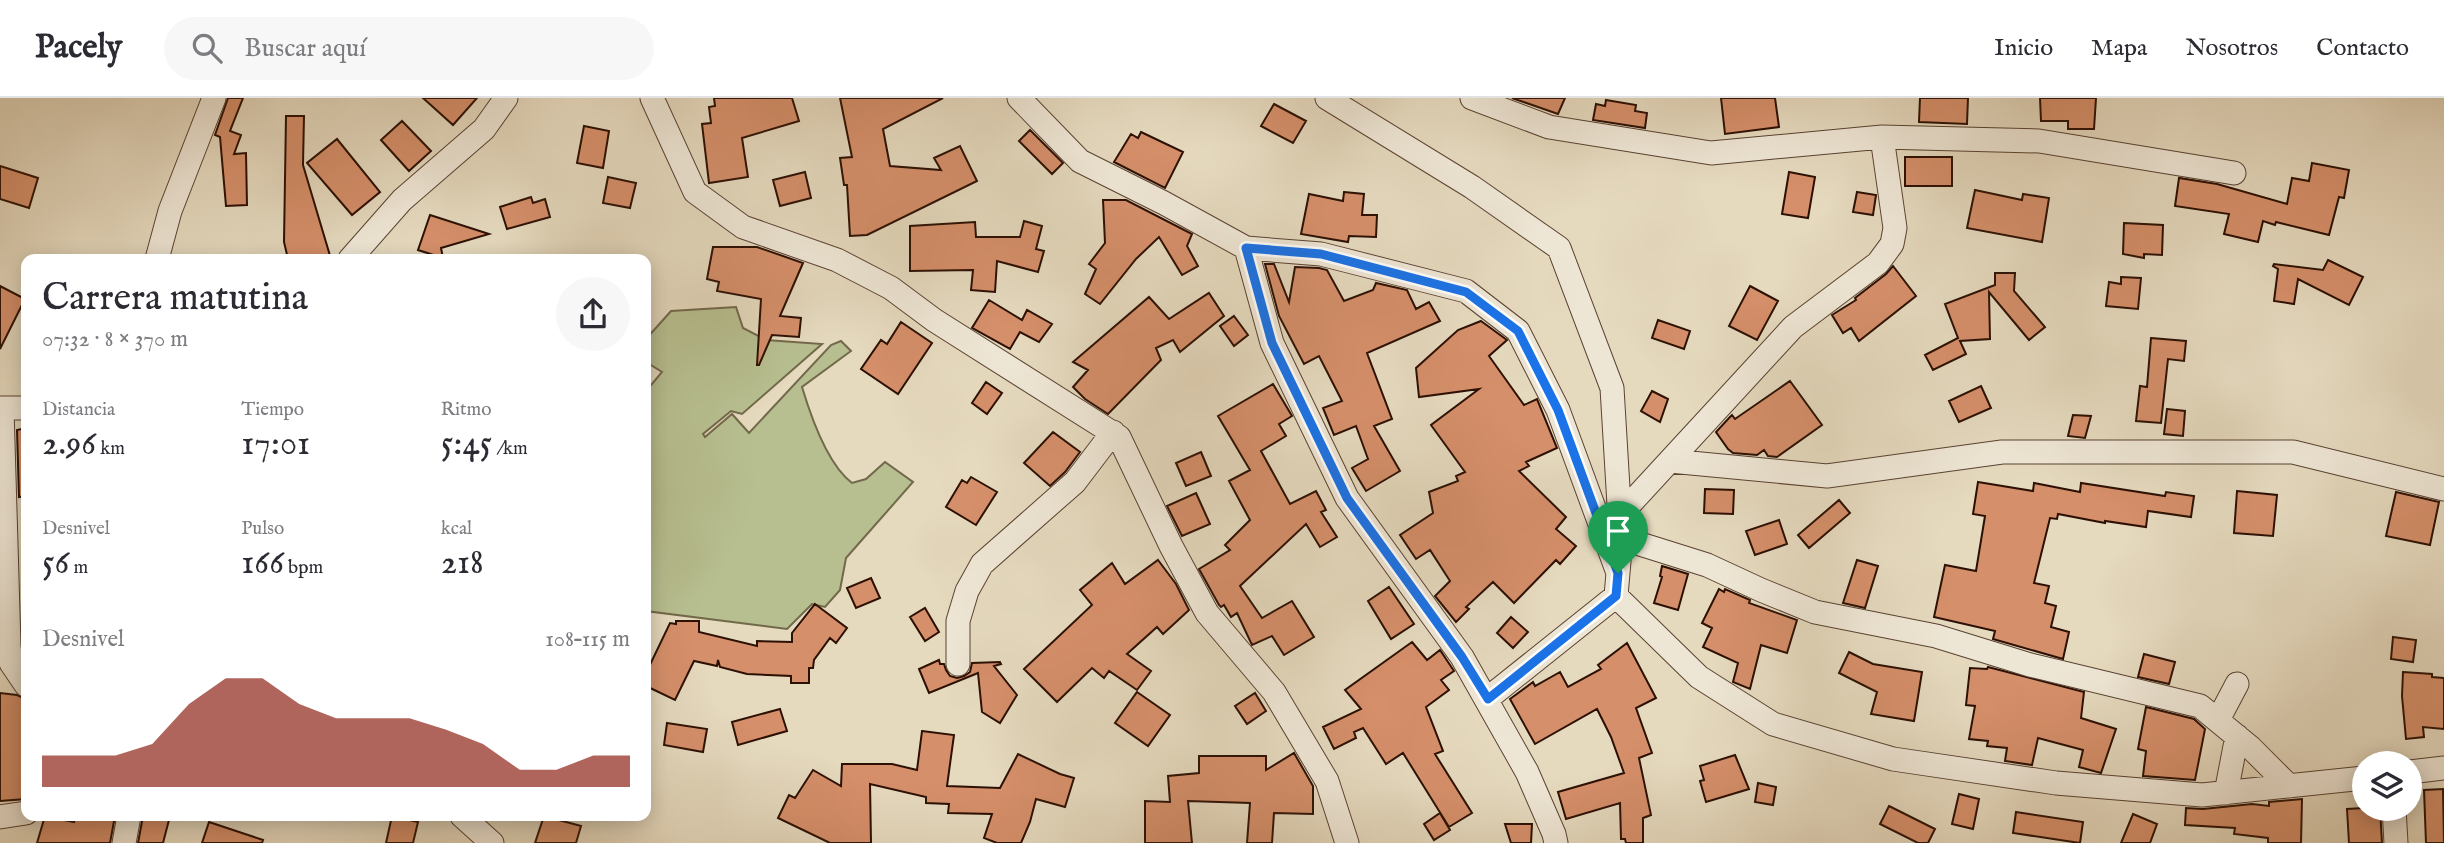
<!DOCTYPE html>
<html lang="es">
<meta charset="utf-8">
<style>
:root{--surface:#fff;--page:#f7f7f7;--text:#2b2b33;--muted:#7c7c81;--line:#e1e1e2;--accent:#8f2418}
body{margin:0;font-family:"IM FELL English",serif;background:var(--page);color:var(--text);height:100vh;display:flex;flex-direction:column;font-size:26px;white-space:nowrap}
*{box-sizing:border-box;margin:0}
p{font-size:23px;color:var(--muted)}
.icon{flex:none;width:38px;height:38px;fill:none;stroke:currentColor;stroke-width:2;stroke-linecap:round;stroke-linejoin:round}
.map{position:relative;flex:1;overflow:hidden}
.sheet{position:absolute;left:21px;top:156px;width:630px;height:567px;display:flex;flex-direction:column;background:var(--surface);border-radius:14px;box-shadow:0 4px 18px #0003}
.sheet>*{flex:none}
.tools{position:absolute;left:2352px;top:653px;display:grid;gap:14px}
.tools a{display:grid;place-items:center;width:70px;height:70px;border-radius:50%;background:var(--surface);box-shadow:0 4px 18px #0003;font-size:35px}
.pin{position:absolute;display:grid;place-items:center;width:60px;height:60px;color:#fff;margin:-72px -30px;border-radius:50% 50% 50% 0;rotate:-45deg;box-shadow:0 0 7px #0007}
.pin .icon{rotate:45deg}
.round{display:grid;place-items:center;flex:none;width:74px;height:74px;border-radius:37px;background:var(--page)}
.overview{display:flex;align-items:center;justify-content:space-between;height:119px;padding:0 21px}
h1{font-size:38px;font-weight:600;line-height:52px}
.figures{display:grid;grid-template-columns:repeat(3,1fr);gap:10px;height:119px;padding:7px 21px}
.figures div{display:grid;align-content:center}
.figures b{font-size:35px;font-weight:600}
.figures small{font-size:19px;font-weight:400}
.figures p{font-size:19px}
.chart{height:196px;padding:14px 21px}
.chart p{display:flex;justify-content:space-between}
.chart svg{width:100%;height:126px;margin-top:7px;fill:var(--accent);opacity:.7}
header{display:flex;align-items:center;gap:42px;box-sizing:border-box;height:98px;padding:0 35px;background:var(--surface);border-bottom:2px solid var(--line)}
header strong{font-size:33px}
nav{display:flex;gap:38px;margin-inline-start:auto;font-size:24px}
.search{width:490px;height:63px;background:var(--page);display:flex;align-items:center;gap:18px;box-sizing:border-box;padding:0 24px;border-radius:38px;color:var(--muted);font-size:26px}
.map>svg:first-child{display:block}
.green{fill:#b7bf90;stroke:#72684a;stroke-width:2}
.building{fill:#d58f6a;stroke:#2c1004;stroke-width:2}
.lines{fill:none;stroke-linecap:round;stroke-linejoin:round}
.street-casing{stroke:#5a4232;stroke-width:25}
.street{stroke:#eee6d5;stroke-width:23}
.route-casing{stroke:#fff;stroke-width:14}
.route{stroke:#1a73e8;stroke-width:9}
</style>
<header>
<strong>Pacely</strong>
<div class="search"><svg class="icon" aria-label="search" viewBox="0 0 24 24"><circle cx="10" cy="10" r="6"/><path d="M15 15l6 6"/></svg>Buscar aquí</div>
<nav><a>Inicio</a><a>Mapa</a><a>Nosotros</a><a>Contacto</a></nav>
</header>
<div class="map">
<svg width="2444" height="745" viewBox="0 0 2444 745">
<rect width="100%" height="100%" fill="#e5d9be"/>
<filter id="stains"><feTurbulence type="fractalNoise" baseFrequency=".00286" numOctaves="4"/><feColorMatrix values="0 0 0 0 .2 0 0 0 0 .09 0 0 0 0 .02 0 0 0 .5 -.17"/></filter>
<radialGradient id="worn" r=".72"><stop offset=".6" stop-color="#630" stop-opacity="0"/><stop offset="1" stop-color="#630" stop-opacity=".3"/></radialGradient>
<path class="green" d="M 736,209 L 743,230 L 766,242 L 822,246 L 742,316 L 731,313 L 703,336 L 705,339 L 732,316 L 749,335 L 831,247 L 841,243 L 851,253 L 802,289 C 811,319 827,366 852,385 L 866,381 L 885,364 L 913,384 L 846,460 L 840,492 L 825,509 L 812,506 L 787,531 L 646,513 L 646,293 L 662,274 L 646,264 L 646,241 L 671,213 Z"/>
<path class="building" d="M 228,0 L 243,0 L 230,33 L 241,37 L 234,56 L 246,55 L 247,107 L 226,108 L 220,39 L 215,37 Z
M 423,0 L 477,0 L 453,27 Z
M 714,0 L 792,0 L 799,23 L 742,40 L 748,79 L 709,85 L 702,26 L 711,25 L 709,9 L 715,8 Z
M 840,0 L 943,0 L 883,31 L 890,68 L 941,72 L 934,60 L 960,48 L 977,83 L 867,137 L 850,138 L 847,87 L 844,87 L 840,60 L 852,59 Z
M 1512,0 L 1565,0 L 1558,16 Z
M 1721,0 L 1775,0 L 1779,29 L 1725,36 Z
M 1920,0 L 1968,0 L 1967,26 L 1919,24 Z
M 2040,0 L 2096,0 L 2094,31 L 2068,31 L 2068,23 L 2041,23 Z
M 1606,2 L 1636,7 L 1635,13 L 1647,15 L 1645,30 L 1593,22 L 1596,6 L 1605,8 Z
M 1274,6 L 1306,23 L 1293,45 L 1261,28 Z
M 286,18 L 304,18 L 303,67 L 331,161 L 288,161 L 284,144 Z
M 402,23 L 431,53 L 409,73 L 381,42 Z
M 584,28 L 609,33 L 603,70 L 577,65 Z
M 1030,32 L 1063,65 L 1052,76 L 1019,43 Z
M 1141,34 L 1183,54 L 1165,90 L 1114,64 L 1131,36 L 1138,40 Z
M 337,41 L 380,94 L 352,117 L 307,65 Z
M 1905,59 L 1952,59 L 1952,88 L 1905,88 Z
M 2312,65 L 2349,72 L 2344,100 L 2339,99 L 2329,137 L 2276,124 L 2275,127 L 2263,123 L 2258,144 L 2224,136 L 2229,116 L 2175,108 L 2179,80 L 2217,86 L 2287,106 L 2292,80 L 2309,83 Z
M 0,68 L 38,80 L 29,110 L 0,101 Z
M 805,74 L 811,100 L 780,108 L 773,82 Z
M 1789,74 L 1815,79 L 1808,120 L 1782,116 Z
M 608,79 L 636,85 L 630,110 L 603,105 Z
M 1975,92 L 2022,102 L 2023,96 L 2049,100 L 2042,144 L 1967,130 Z
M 1344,94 L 1364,96 L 1362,117 L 1377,117 L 1376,139 L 1349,138 L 1348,144 L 1301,136 L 1309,96 L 1343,103 Z
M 1857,94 L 1876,97 L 1873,117 L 1853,114 Z
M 531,99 L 533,105 L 545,101 L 550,119 L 507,131 L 500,109 Z
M 1103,102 L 1126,102 L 1192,136 L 1187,148 L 1198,168 L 1182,177 L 1159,139 L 1136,161 L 1100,206 L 1085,196 L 1096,171 L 1089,166 L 1105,145 Z
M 430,117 L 489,136 L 441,150 L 443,160 L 418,152 Z
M 1024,123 L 1042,128 L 1036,151 L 1044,153 L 1038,174 L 997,163 L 995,194 L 971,192 L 973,172 L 910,173 L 910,128 L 975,124 L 976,139 L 1020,139 Z
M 2124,125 L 2163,127 L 2162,157 L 2144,156 L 2144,160 L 2123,156 Z
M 713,149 L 757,149 L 803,165 L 780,218 L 801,220 L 799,239 L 772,237 L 759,267 L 757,267 L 761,201 L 717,193 L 719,184 L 707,181 Z
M 2328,162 L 2363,179 L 2349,207 L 2298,181 L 2294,206 L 2274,203 L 2278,171 L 2273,168 L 2274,166 L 2323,172 Z
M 1265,166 L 1274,166 L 1289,204 L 1295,169 L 1319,170 L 1327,172 L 1344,203 L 1373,192 L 1376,185 L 1407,192 L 1416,211 L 1429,204 L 1440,223 L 1367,255 L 1392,321 L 1374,328 L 1400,373 L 1366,393 L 1352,370 L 1368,361 L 1356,328 L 1334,337 L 1323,310 L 1342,303 L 1319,258 L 1304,266 L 1279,218 Z
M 1893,168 L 1916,198 L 1859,243 L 1851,230 L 1843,235 L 1832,217 L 1856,202 L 1855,200 L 1886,176 Z
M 1995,175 L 2015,175 L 2014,193 L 2045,229 L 2029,242 L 1989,194 L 1990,241 L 1960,243 L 1966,256 L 1933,272 L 1925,257 L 1958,240 L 1945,206 L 1995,187 Z
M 2121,179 L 2141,180 L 2138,211 L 2106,208 L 2109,184 L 2121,186 Z
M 0,188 L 25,201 L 0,251 Z
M 1750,188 L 1778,203 L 1757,242 L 1729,228 Z
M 1209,195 L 1224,218 L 1180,254 L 1173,242 L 1156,250 L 1161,262 L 1108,316 L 1085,301 L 1073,289 L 1088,272 L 1073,264 L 1149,199 L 1169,221 Z
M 989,202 L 1022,222 L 1027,212 L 1052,226 L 1039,244 L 1020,234 L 1010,251 L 972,230 Z
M 1234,218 L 1248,237 L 1234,248 L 1220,228 Z
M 1658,222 L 1690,233 L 1684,251 L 1652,240 Z
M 1481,223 L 1507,242 L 1489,258 L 1524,307 L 1537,301 L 1557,350 L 1526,364 L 1529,368 L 1519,373 L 1566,419 L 1556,431 L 1576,448 L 1560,466 L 1556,462 L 1514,505 L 1493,484 L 1466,509 L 1469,511 L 1456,524 L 1435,498 L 1450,483 L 1430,452 L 1416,461 L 1400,437 L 1433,415 L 1429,394 L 1458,383 L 1456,378 L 1465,374 L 1431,327 L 1479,291 L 1419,299 L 1416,270 L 1458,232 Z
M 901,224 L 932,245 L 898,296 L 861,271 L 881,242 L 887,246 Z
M 2151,240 L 2186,243 L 2184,263 L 2168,261 L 2161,325 L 2136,323 L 2140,288 L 2147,289 Z
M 1790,283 L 1822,327 L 1777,359 L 1768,358 L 1764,352 L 1757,357 L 1733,355 L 1728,351 L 1716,334 L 1729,320 L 1732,317 L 1735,321 Z
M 986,284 L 1002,295 L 987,316 L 972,305 Z
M 1273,286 L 1292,318 L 1279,326 L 1286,338 L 1261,353 L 1290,406 L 1316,393 L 1326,412 L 1321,414 L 1337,439 L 1320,449 L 1306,426 L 1240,488 L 1262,520 L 1292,503 L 1314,539 L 1284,557 L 1272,538 L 1252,547 L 1237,515 L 1231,519 L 1224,507 L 1221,509 L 1219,507 L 1199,471 L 1230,452 L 1225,447 L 1250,422 L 1229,383 L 1250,372 L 1218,318 Z
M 1981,288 L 1991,310 L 1959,324 L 1949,303 Z
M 1652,293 L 1668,301 L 1660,324 L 1641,313 Z
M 2167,311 L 2185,313 L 2183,338 L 2164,336 Z
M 2073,317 L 2091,318 L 2085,340 L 2068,338 Z
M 26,330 L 26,398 L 19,399 L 17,332 Z
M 1053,334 L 1080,354 L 1065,374 L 1050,388 L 1024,365 Z
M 1201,354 L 1211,378 L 1186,388 L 1176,365 Z
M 971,379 L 997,394 L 976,427 L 946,409 L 962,382 L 967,385 Z
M 1978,384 L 2033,393 L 2034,385 L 2080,394 L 2081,385 L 2165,398 L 2166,394 L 2194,398 L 2191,419 L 2148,413 L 2146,429 L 2105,423 L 2105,425 L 2058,416 L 2057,421 L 2050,420 L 2034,485 L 2049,488 L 2045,505 L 2056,508 L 2051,529 L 2069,534 L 2063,561 L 1993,541 L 1995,533 L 1934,519 L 1945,467 L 1976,473 L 1985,418 L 1973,416 Z
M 1705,391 L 1734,392 L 1733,416 L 1704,415 Z
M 2237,393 L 2277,397 L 2273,438 L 2234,435 Z
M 2396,394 L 2439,404 L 2430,447 L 2386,438 Z
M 1196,395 L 1210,426 L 1182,438 L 1167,408 Z
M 1839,402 L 1850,415 L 1809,450 L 1798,437 Z
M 1779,422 L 1787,446 L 1755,457 L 1746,433 Z
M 1158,462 L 1176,486 L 1189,512 L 1163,536 L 1157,529 L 1127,556 L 1151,573 L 1137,592 L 1109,573 L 1104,580 L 1092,570 L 1057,604 L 1024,571 L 1092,507 L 1080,492 L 1112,465 L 1125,486 Z
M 1857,462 L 1878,468 L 1865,510 L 1843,505 Z
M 1662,468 L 1688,476 L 1678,512 L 1654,505 L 1662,479 L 1660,478 Z
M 871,480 L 880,500 L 856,510 L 847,490 Z
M 1389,489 L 1414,526 L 1391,541 L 1368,503 Z
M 1719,491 L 1724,494 L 1725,491 L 1750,502 L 1749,505 L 1797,522 L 1787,555 L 1761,547 L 1750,591 L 1733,584 L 1738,565 L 1703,549 L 1712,530 L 1702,525 Z
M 815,506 L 847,530 L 836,545 L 830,540 L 814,562 L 813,570 L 809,570 L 809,585 L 791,585 L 791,578 L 747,576 L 720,569 L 718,562 L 717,568 L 694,563 L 675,602 L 646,588 L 646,575 L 670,525 L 676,526 L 676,523 L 699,523 L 699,534 L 757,548 L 757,543 L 792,544 L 792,535 Z
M 925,510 L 939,534 L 925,543 L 910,519 Z
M 1511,519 L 1528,534 L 1513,550 L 1497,535 Z
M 2393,539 L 2416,542 L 2413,564 L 2391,561 Z
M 1412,544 L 1427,562 L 1440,552 L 1454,573 L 1441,582 L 1449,592 L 1426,609 L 1443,653 L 1435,656 L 1472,715 L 1449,729 L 1403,655 L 1386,666 L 1363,630 L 1354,634 L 1356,640 L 1334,651 L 1323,629 L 1361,611 L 1345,592 Z
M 1627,545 L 1656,600 L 1636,610 L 1652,655 L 1639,660 L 1651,717 L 1643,720 L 1643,745 L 1626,745 L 1625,741 L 1621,741 L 1620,705 L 1566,721 L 1558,694 L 1624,675 L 1611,639 L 1597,611 L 1535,646 L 1510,601 L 1533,584 L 1535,588 L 1560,574 L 1568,589 L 1601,571 L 1598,567 Z
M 1849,554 L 1873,566 L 1922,574 L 1914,623 L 1871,616 L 1877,594 L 1839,575 Z
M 2144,556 L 2175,564 L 2169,586 L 2138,579 Z
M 939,562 L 940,566 L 944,566 L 946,572 L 950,578 L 957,580 L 964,578 L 970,574 L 972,565 L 1000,564 L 1001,566 L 994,568 L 1017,597 L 1000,625 L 982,614 L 978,575 L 929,595 L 919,571 Z
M 1988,569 L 2084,594 L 2081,620 L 2116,631 L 2101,675 L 2079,669 L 2083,652 L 2038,640 L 2032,667 L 2005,663 L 2007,650 L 1987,648 L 1988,643 L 1969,641 L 1975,608 L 1966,607 L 1970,570 L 1987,571 Z
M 2403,574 L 2432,576 L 2432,579 L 2444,580 L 2444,631 L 2423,629 L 2424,639 L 2406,641 L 2402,598 Z
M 1137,594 L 1170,617 L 1148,648 L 1115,625 Z
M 0,595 L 17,597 L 26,601 L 26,701 L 0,703 Z
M 1255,595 L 1266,613 L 1247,626 L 1235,608 Z
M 2146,609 L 2194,621 L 2205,631 L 2195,682 L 2143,678 L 2146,653 L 2138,651 Z
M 780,611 L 787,633 L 738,647 L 732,624 Z
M 667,625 L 707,631 L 703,654 L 664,647 Z
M 922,633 L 954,637 L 947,688 L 1000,690 L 1018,656 L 1060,676 L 1074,680 L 1065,709 L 1036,701 L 1030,724 L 1021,745 L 997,745 L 984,740 L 992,716 L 948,715 L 949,706 L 926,705 L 926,699 L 870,686 L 871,745 L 830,745 L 778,720 L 789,697 L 795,700 L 813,672 L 841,688 L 842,666 L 892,666 L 917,672 Z
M 1294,655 L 1313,688 L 1313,716 L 1274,715 L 1272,745 L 1247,745 L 1250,705 L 1188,703 L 1192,745 L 1145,745 L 1145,703 L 1170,704 L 1168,678 L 1199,675 L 1199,658 L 1266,658 L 1266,672 Z
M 1735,657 L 1749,691 L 1706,704 L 1700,683 L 1704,682 L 1700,668 Z
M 1758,685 L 1776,689 L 1773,707 L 1755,704 Z
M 2443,691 L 2444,745 L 2426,745 L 2424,692 Z
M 1959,696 L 1979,701 L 1973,731 L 1952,726 Z
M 2302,701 L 2301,745 L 2268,745 L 2268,740 L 2234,736 L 2235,730 L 2185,727 L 2186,710 L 2203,711 L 2252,706 L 2269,708 L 2269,704 Z
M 1889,708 L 1935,731 L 1928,745 L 1918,745 L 1880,726 Z
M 2364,710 L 2380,710 L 2382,745 L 2349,745 L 2347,711 Z
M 2016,714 L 2083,724 L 2080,745 L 2013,735 Z
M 1440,715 L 1450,732 L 1434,742 L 1424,726 Z
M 2133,716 L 2157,726 L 2150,745 L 2121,745 Z
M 45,718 L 74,724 L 75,718 L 103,721 L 103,718 L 115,718 L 110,745 L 37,745 Z
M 143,718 L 170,718 L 163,745 L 138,745 Z
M 392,718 L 418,724 L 413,745 L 386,745 Z
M 544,718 L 581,728 L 576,745 L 535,745 Z
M 209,724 L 263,742 L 262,745 L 202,745 Z
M 1505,726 L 1532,726 L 1531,745 L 1511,745 Z"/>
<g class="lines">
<g class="street-casing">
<path id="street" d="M 652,0 L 695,94 L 743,129 L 837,162 L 891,190 L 934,222 L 1119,339 L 1171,448 L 1207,515 L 1274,594 L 1327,683 L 1347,745
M 1019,0 L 1080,63 L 1164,105 L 1246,150 L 1321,156 L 1466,193 L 1518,233 L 1558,312 L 1618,475
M 1327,0 L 1472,89 L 1559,150 L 1612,290 L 1621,440 L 1616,498 L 1487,601
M 1472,0 L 1549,29 L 1711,55 L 1882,39 L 2039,43 L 2234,75
M 1246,150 L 1272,245 L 1347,400 L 1462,559 L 1527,674 L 1554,736 L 1556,745
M 157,161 L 170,113 L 214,0
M 350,161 L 402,102 L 484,31 L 506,0
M 0,310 L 26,310
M 2,310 L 9,548 L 11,565 L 26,587
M 1670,363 L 1827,378 L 2002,354 L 2293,354 L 2444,391
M 1618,419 L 1793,229 L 1878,165 L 1892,146 L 1895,130 L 1882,39
M 1621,440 L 1707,467 L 1761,492 L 1815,514 L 1936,538 L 2030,567 L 2200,608 L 2251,650 L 2289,688
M 1616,498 L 1699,579 L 1773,626 L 1893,661 L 2056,685 L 2202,697 L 2364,680
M 958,566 L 958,523 L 967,493 L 982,466 L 1075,384 L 1113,334
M 2218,622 L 2237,586
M 2410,674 L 2444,670
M 2226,695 L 2237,638
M 2394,710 L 2396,745
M 462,718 L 492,745
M 0,719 L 26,715
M 124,745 L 129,718"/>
</g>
<use href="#street" class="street"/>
</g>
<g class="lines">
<g class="route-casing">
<path id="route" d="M 1246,150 L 1321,156 L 1466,194 L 1518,233 L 1558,312 L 1618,475 L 1616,498 L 1488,601 L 1462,559 L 1347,400 L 1272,245 Z"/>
</g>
<use href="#route" class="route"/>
</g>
<rect width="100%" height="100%" filter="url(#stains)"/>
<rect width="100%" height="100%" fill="url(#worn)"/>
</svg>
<div class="tools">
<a><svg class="icon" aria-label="layers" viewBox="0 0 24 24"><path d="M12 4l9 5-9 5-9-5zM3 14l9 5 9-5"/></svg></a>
</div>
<div class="pin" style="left:1618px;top:475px;background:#1e9e55"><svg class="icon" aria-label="arrive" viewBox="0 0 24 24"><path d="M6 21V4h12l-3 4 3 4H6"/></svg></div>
<section class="sheet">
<div class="overview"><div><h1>Carrera matutina</h1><p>07:32 · 8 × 370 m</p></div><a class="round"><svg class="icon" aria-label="share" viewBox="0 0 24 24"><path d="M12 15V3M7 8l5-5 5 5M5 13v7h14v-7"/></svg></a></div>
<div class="figures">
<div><p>Distancia</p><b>2.96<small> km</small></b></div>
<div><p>Tiempo</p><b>17:01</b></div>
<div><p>Ritmo</p><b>5:45<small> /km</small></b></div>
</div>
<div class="figures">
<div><p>Desnivel</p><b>56<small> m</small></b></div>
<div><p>Pulso</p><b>166<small> bpm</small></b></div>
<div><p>kcal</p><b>218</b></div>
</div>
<div class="chart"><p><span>Desnivel</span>108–115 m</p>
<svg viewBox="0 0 160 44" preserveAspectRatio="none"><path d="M0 44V33L10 33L20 33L30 29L40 15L50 6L60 6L70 15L80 20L90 20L100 20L110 24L120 29L130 38L140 38L150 33L160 33V44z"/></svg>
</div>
</section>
</div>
